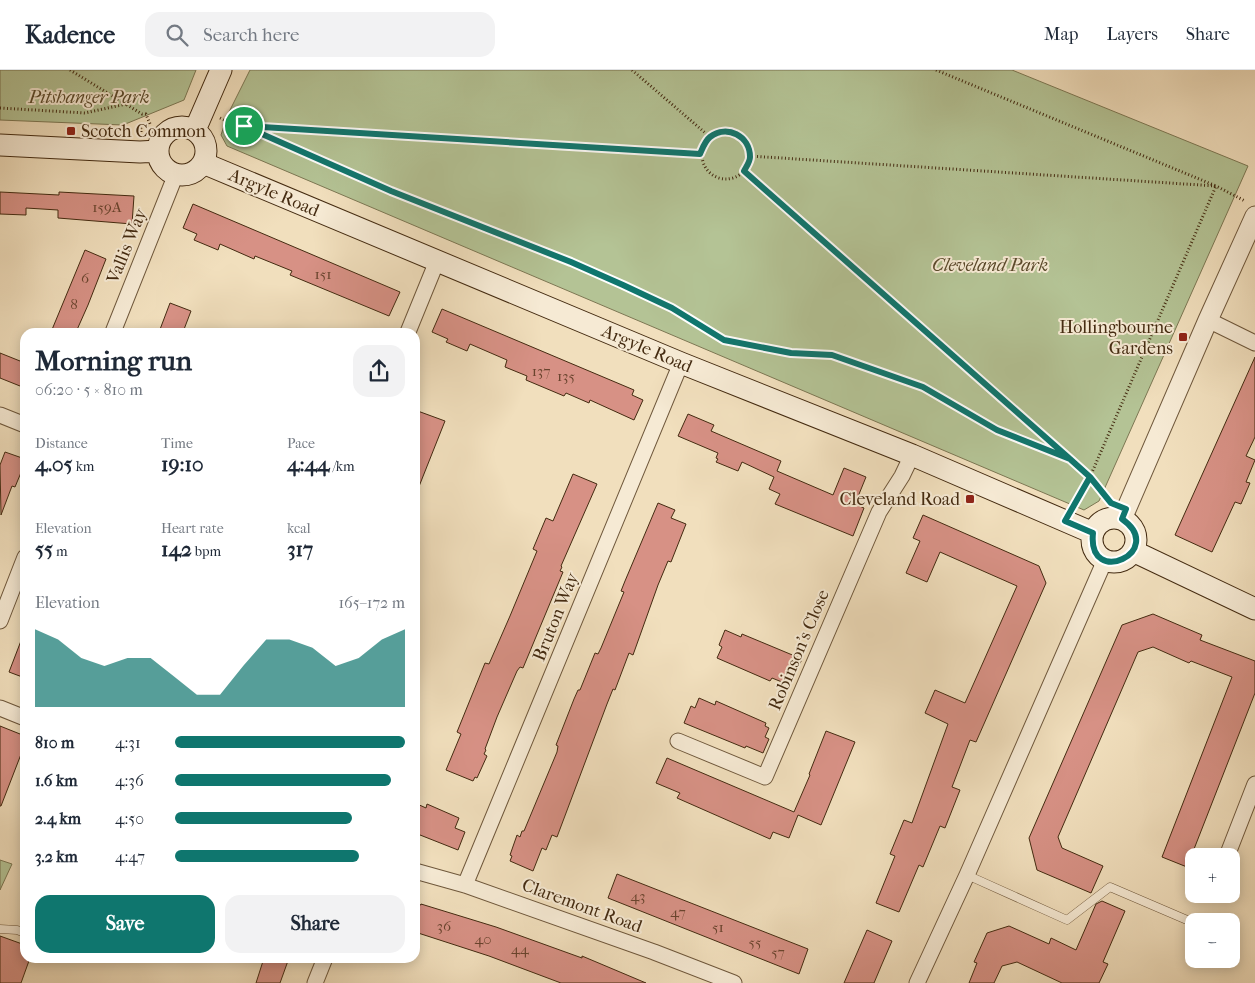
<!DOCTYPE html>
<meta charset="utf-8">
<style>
:root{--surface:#fff;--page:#f2f2f3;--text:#1f2937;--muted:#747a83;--line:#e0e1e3;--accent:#0f766e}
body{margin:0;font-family:"IM FELL French Canon",serif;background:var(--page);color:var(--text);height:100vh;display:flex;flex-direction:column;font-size:19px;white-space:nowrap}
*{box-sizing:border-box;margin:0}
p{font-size:16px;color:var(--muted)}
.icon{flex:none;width:28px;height:28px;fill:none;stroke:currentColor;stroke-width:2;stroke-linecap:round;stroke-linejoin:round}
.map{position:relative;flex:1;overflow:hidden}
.drawer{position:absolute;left:20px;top:258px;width:400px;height:635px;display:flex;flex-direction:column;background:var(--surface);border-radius:15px;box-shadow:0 2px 12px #0003}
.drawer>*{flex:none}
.controls{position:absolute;left:1185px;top:778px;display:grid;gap:10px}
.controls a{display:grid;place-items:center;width:55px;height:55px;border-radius:10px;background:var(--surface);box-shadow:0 2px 12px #0003;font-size:25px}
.pin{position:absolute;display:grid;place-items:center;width:42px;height:42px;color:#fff;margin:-21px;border:2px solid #fff;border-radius:50%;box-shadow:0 1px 5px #0007}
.round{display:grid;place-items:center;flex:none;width:52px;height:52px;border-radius:15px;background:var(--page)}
.overview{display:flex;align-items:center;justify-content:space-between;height:85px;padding:0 15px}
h1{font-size:28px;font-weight:700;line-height:38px}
.stats{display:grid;grid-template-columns:repeat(3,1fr);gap:8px;height:85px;padding:5px 15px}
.stats div{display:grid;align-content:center}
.stats b{font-size:21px;font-weight:700}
.stats small{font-size:14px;font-weight:400}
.stats p{font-size:14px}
.chart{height:140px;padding:10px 15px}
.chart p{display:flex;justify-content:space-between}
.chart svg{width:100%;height:90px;margin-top:5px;fill:var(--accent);opacity:.7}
.cta{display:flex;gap:10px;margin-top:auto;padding:10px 15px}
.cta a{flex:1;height:58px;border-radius:15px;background:var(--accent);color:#fff;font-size:20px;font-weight:700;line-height:58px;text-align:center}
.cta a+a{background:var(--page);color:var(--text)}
ul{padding:0 15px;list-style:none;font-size:16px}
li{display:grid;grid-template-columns:80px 60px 1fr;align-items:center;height:38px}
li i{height:12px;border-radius:6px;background:var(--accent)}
header{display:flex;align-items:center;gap:30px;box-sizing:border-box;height:70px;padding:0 25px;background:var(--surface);border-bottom:1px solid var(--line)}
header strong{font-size:24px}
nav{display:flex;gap:28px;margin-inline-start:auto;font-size:18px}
.search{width:350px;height:45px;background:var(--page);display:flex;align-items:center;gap:12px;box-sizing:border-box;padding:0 18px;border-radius:15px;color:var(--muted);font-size:19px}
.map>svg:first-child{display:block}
.green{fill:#b4c395;stroke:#7c7753}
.building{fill:#d79185;stroke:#442b11}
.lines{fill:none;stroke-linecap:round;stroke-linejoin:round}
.service-casing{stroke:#6f583c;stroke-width:9}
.minor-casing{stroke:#6f583c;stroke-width:17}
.tertiary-casing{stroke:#6f583c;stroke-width:21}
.secondary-casing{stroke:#442b11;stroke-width:23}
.path{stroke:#442b11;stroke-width:3;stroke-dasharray:1 2.5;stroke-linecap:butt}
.service{stroke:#f6ead4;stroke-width:8}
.minor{stroke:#f6ead4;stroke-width:15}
.tertiary{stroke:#f6ead4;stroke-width:19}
.secondary{stroke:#f6ead4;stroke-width:21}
.route-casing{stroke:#fff;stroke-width:10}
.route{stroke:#0f766e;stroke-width:6}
.poi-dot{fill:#8f2418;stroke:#f6ead4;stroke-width:2}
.labels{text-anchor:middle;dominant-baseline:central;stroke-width:4;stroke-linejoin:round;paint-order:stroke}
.number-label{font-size:15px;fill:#69442e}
.park-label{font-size:18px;font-style:italic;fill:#5a492b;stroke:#f6ead4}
.poi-label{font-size:18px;fill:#442b11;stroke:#f6ead4;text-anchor:end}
.street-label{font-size:18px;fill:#442b11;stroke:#f6ead4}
</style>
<header>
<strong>Kadence</strong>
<div class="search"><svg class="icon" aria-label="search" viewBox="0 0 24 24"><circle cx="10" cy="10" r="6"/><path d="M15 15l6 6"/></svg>Search here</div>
<nav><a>Map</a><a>Layers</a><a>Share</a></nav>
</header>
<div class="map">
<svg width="1255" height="913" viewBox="0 0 1255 913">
<rect width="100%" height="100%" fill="#f1dfbd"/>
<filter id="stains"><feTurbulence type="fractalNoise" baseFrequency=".004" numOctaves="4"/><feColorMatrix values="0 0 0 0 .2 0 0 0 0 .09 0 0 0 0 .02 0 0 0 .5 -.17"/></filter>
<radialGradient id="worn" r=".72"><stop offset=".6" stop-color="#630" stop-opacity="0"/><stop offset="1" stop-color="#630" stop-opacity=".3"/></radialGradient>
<path class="green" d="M 0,0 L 196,0 L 184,30 L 123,55 L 0,50 Z
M 250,0 L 1012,0 L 1248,96 L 1099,431 L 1084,440 L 227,76 L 221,65 L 228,44 Z
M 0,790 L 12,794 L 0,820 Z"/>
<path class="building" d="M 0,122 L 59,125 L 59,122 L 134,126 L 132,154 L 58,148 L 58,140 L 26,138 L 26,145 L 0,144 Z
M 193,134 L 400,222 L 389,246 L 290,205 L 292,201 L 255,186 L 254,189 L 220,174 L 218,180 L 194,170 L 197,164 L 183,158 Z
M 85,180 L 106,189 L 88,235 L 76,262 L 51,262 Z
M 170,233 L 191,241 L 183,262 L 159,262 Z
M 442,239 L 634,320 L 632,325 L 643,330 L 634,350 L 590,330 L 589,333 L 566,323 L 564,326 L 526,310 L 527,306 L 505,297 L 507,290 L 470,274 L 467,281 L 446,272 L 448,269 L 432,262 Z
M 0,283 L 25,293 L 25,318 L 0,308 Z
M 1255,287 L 1255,367 L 1246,386 L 1255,390 L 1246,412 L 1250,413 L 1241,434 L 1235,432 L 1212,482 L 1175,465 Z
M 415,340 L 445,351 L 416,424 L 415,424 Z
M 688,344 L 714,355 L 711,361 L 781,391 L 777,401 L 833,425 L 844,398 L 866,407 L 855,434 L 864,438 L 853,466 L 775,434 L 780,424 L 769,419 L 774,407 L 742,392 L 738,401 L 716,392 L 718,389 L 716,388 L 718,383 L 678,366 Z
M 5,382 L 25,389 L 25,393 L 15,417 L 12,416 L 1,445 L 0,395 Z
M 573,404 L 597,414 L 561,496 L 562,497 L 560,501 L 563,502 L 523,598 L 520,597 L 517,601 L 497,647 L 485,679 L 486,680 L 484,684 L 487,686 L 477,708 L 475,707 L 473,711 L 446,700 L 461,664 L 457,662 L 485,593 L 489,594 L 510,546 L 537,481 L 533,479 L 546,448 L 553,451 Z
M 658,433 L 675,440 L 671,448 L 686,454 L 671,492 L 668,491 L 658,515 L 633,585 L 629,583 L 615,620 L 613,619 L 607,634 L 557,767 L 552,765 L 546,780 L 542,778 L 533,801 L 510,791 L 512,786 L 510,785 L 517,765 L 520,767 L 522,761 L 524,761 L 557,682 L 558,676 L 556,675 L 574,629 L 578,620 L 580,620 L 595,583 L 598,584 L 601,578 L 624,522 L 621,521 L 625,511 Z
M 923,445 L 1039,496 L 1046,513 L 976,672 L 970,670 L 952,717 L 960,720 L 945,758 L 940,756 L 923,797 L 919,795 L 899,842 L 876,833 L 895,786 L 890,784 L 904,750 L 912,753 L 948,654 L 925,643 L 935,620 L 965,633 L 1017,516 L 940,482 L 927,512 L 906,503 L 920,471 L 913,468 Z
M 1153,544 L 1202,565 L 1200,570 L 1255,591 L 1255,623 L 1187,797 L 1162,787 L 1232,607 L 1191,591 L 1189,593 L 1153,577 L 1138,582 L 1058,767 L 1062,778 L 1103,796 L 1091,823 L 1037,800 L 1029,768 L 1122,555 Z
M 725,560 L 741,567 L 742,564 L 802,589 L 796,603 L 792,602 L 787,614 L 772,608 L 770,611 L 717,588 L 722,577 L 719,575 Z
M 24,563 L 25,564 L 25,608 L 9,602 Z
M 699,628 L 715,635 L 716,631 L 766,653 L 765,656 L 769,658 L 765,667 L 769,669 L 763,683 L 746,676 L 745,678 L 684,653 L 691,636 L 695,638 Z
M 0,656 L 25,666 L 25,674 L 1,736 L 0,736 Z
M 826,661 L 855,672 L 821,755 L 798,745 L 789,768 L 773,762 L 770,769 L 677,728 L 680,723 L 656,713 L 667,688 L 794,742 L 810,705 L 809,704 Z
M 415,733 L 426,738 L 427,734 L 459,748 L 455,758 L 465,762 L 458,780 L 415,763 Z
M 617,804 L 808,879 L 799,904 L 608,828 Z
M 1102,831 L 1125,841 L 1103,892 L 1108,894 L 1099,913 L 1062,913 L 1017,892 L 1002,896 L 994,913 L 969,913 L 977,893 L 974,892 L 987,863 L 1009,856 L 1049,874 L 1051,868 L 1076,880 L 1096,834 Z
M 415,833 L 421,835 L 421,834 L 496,857 L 582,888 L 582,886 L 646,913 L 561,913 L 489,886 L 415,862 Z
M 867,860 L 892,871 L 882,894 L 874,913 L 844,913 Z
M 0,866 L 25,875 L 25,888 L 30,888 L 21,913 L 0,913 Z
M 264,888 L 289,888 L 280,913 L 256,913 Z"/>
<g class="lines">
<g class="service-casing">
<path id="service" d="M 967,805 L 1067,850 L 1110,817 L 1194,853
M 0,859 L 17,860 L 25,863"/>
</g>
<g class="minor-casing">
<path id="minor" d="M 1208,250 L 1255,273
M 113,262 L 176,104
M 408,262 L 437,191
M 0,345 L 25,355
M 0,551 L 25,487
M 0,638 L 25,648
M 678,671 L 765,707 L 879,442 L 902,406 L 912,385
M 1227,786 L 1255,714
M 415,801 L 465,815 L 654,882 L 734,913
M 465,815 L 681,293
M 315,913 L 325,888
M 917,913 L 967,805 L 1105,490"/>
</g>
<g class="tertiary-casing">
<path id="tertiary" d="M 1122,449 L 1208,250 L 1255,146"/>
</g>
<g class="secondary-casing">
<path id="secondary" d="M158 81a24 24 0 1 1 48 0a24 24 0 1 1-48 0Z
M 195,60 L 221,0
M 0,75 L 140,82 L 158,81
M 203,93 L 681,293 L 912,385 L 1093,463
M1092 470a22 22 0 1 1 44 0a22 22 0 1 1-44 0Z
M 1133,481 L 1255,539"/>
</g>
<path class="path" d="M 70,0 L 142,44 L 146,44 L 150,54 L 141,58 L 141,63
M 632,0 L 710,67
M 936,0 L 1216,116 L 1090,407 L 1075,434
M 0,38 L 85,43 L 126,34
M 220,48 L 232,54 L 260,58 L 701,84
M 244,56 L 391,121 L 571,192 L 623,215 L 672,239 L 724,270 L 791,283 L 832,285 L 923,317 L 997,360 L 1070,389
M702 85a24 24 0 1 1 48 0a24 24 0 1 1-48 0Z
M 750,86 L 1216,116 L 1245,131
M 744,101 L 1090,407 L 1111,432"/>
<use href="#service" class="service"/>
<use href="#minor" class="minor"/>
<use href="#tertiary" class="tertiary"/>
<use href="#secondary" class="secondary"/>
</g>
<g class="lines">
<g class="route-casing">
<path id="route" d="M 244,56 L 391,121 L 571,192 L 623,215 L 672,238 L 724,270 L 791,283 L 832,285 L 923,317 L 997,360 L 1070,389 L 1090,407 L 1065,451 L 1093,463 C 1087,519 1168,481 1122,449 L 1126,439 L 1111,433 L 1090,407 L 1070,389 L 744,101 C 746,97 750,92 750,87 C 750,66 727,54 710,67 C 705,71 703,77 700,84 L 244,56"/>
</g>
<use href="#route" class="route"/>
</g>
<g class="poi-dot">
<rect x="66" y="56" width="10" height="10" rx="2.5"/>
<rect x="1178" y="262" width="10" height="10" rx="2.5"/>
<rect x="965" y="424" width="10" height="10" rx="2.5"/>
</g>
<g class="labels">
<g class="number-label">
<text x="107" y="137">159A</text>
<text x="323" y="204">151</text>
<text x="85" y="208">6</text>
<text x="74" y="234">8</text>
<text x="541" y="301">137</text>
<text x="566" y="306">135</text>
<text x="638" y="826">43</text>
<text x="678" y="842">47</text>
<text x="444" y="856">36</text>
<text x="718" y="857">51</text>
<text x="483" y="869">40</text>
<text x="755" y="872">55</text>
<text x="520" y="879">44</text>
<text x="778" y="882">57</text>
</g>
<g class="park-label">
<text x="89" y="27">Pitshanger Park</text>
<text x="990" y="195">Cleveland Park</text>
</g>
<g class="poi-label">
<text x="81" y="61" text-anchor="start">Scotch Common</text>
<text x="1173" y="257">Hollingbourne<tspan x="1173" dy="21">Gardens</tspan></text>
<text x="960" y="429">Cleveland Road</text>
</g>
<g class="street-label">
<text transform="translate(274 123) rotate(23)">Argyle Road</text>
<text transform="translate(127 176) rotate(-68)">Vallis Way</text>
<text transform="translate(647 279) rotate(23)">Argyle Road</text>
<text transform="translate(556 547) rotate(-68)">Bruton Way</text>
<text transform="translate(799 580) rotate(-67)">Robinson's Close</text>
<text transform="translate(582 836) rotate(20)">Claremont Road</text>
</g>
</g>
<rect width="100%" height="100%" filter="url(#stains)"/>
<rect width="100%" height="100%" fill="url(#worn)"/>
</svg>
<div class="controls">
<a>+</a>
<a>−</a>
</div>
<div class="pin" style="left:244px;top:56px;background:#1e9e55"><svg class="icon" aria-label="arrive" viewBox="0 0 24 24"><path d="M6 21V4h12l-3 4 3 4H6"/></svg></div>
<section class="drawer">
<div class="overview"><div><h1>Morning run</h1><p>06:20 · 5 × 810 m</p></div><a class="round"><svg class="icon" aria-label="share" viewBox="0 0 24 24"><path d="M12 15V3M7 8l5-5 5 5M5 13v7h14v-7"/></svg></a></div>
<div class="stats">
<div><p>Distance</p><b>4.05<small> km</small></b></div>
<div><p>Time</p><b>19:10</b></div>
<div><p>Pace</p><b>4:44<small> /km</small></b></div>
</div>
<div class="stats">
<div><p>Elevation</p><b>55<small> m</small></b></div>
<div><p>Heart rate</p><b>142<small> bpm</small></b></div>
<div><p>kcal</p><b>317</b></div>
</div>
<div class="chart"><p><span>Elevation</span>165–172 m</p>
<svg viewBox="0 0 160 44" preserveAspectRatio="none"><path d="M0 44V6L10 11L20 20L30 24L40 20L50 20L60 29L70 38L80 38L90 24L100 11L110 11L120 15L130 24L140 20L150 11L160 6V44z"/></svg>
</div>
<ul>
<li><b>810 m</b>4:31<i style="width:100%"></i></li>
<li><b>1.6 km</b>4:36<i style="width:94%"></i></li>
<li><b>2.4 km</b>4:50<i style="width:77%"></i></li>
<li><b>3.2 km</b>4:47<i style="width:80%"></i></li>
</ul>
<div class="cta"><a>Save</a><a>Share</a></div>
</section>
</div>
